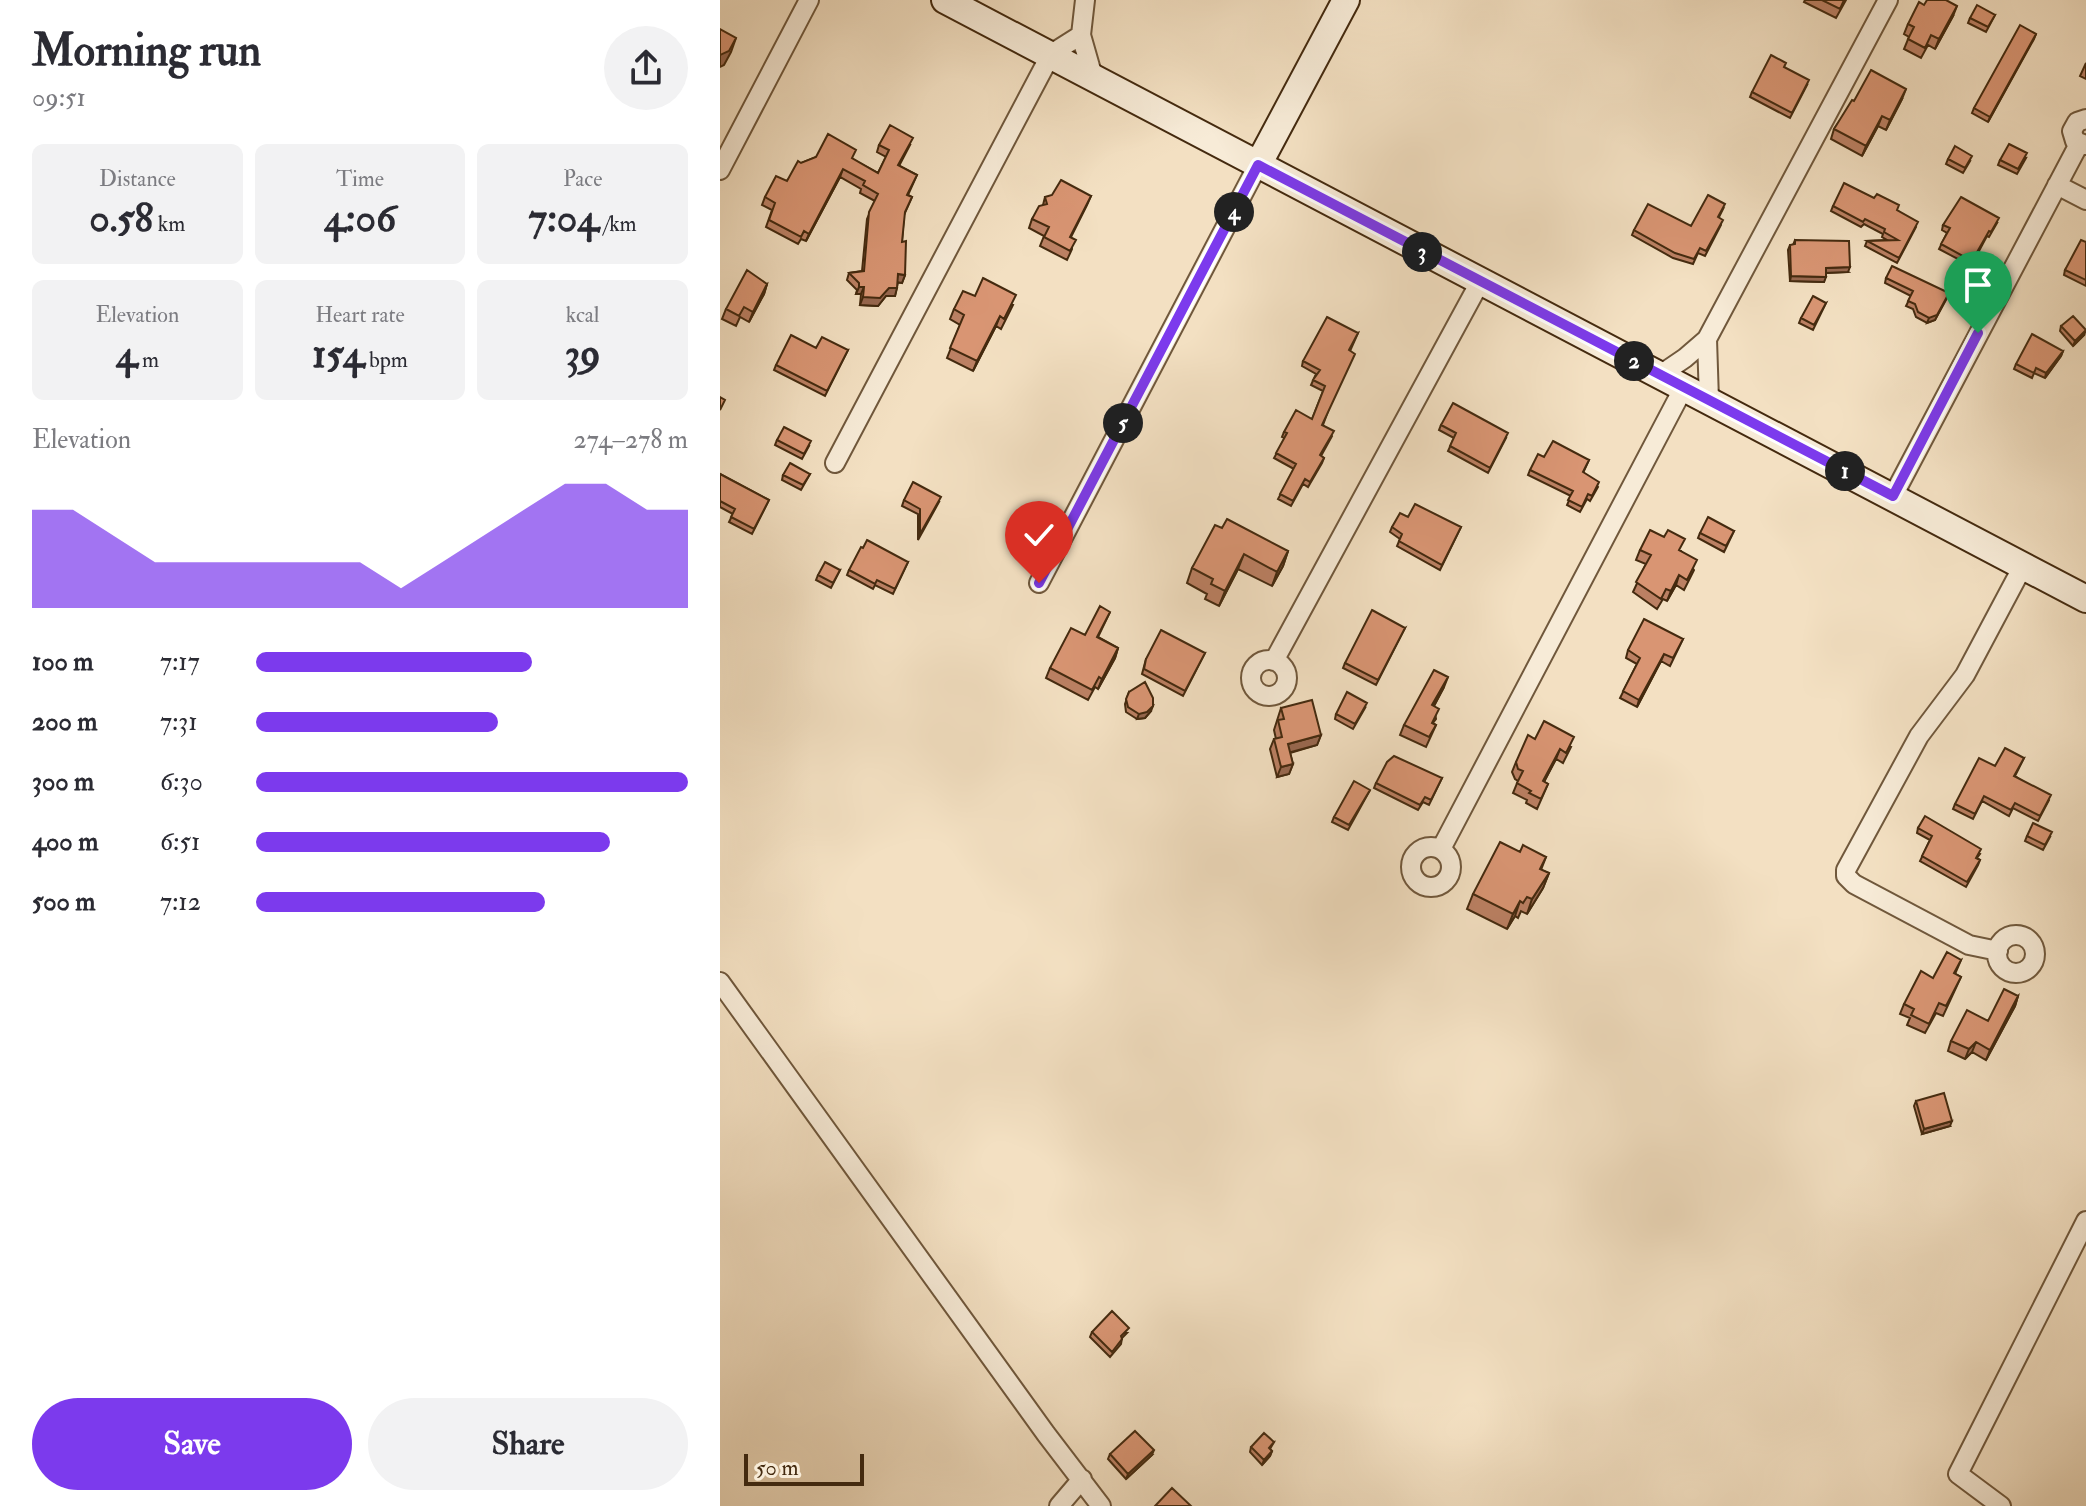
<!DOCTYPE html>
<meta charset="utf-8">
<style>
:root{--surface:#fff;--page:#f2f2f3;--text:#2b2b33;--muted:#7c7c81;--accent:#7c3aed}
body{margin:0;font-family:"IM FELL Double Pica",serif;background:var(--page);color:var(--text);height:100vh;display:flex;flex-direction:column;font-size:30px;white-space:nowrap}
*{box-sizing:border-box;margin:0}
p{font-size:26px;color:var(--muted)}
.icon{flex:none;width:44px;height:44px;fill:none;stroke:currentColor;stroke-width:2;stroke-linecap:round;stroke-linejoin:round}
.map{position:relative;flex:1;overflow:hidden}
.panel{display:flex;flex-direction:column;background:var(--surface);width:720px}
.panel>*{flex:none}
.scale{position:absolute;left:24px;bottom:20px;width:120px;box-sizing:border-box;padding-left:8px;border:4px solid #442a0f;border-top:0;font-size:22px;line-height:28px;white-space:nowrap;color:#442a0f;-webkit-text-stroke:6px #f7ebd7;paint-order:stroke}
.pin{position:absolute;display:grid;place-items:center;width:68px;height:68px;color:#fff;margin:-82px -34px;border-radius:50% 50% 50% 0;rotate:-45deg;box-shadow:0 0 8px #0007}
.pin .icon{rotate:45deg}
.km{position:absolute;width:40px;height:40px;margin:-20px;border-radius:50%;background:#222;color:#fff;font-size:22px;line-height:40px;text-align:center}
.round{display:grid;place-items:center;flex:none;width:84px;height:84px;border-radius:42px;background:var(--page)}
.summary{display:flex;align-items:center;justify-content:space-between;height:136px;padding:0 32px}
h1{font-size:44px;font-weight:700;line-height:60px}
.metrics{display:grid;grid-template-columns:repeat(3,1fr);gap:12px;height:136px;padding:8px 32px}
.metrics div{display:grid;align-content:center;border-radius:12px;background:var(--page);text-align:center}
.metrics b{font-size:40px;font-weight:700}
.metrics small{font-size:22px;font-weight:400}
.metrics p{font-size:22px}
.chart{height:224px;padding:16px 32px}
.chart p{display:flex;justify-content:space-between}
.chart svg{width:100%;height:144px;margin-top:8px;fill:var(--accent);opacity:.7}
.primary-button{display:flex;gap:16px;margin-top:auto;padding:16px 32px}
.primary-button a{flex:1;height:92px;border-radius:48px;background:var(--accent);color:#fff;font-size:32px;font-weight:700;line-height:92px;text-align:center}
.primary-button a+a{background:var(--page);color:var(--text)}
ul{padding:0 32px;list-style:none;font-size:26px}
li{display:grid;grid-template-columns:128px 96px 1fr;align-items:center;height:60px}
li i{height:20px;border-radius:10px;background:var(--accent)}
main{display:flex;flex:1;min-height:0}
.map>svg:first-child{display:block}
.lines{fill:none;stroke-linecap:round;stroke-linejoin:round}
.street-casing{stroke:#70583c;stroke-width:22}
.secondary-casing{stroke:#442a0f;stroke-width:30}
.street{stroke:#f7ebd7;stroke-width:18}
.secondary{stroke:#f7ebd7;stroke-width:26}
.wall{fill:#bb8063;stroke:#442a0f;stroke-width:2}
.shaded-wall{fill:#986850;stroke:#442a0f;stroke-width:2}
.building{fill:#d99573;stroke:#442a0f;stroke-width:2}
.route-casing{stroke:#fff;stroke-width:16}
.route{stroke:#7c3aed;stroke-width:10}
</style>
<main>
<section class="panel">
<div class="summary"><div><h1>Morning run</h1><p>09:51</p></div><a class="round"><svg class="icon" aria-label="share" viewBox="0 0 24 24"><path d="M12 15V3M7 8l5-5 5 5M5 13v7h14v-7"/></svg></a></div>
<div class="metrics">
<div><p>Distance</p><b>0.58<small> km</small></b></div>
<div><p>Time</p><b>4:06</b></div>
<div><p>Pace</p><b>7:04<small> /km</small></b></div>
</div>
<div class="metrics">
<div><p>Elevation</p><b>4<small> m</small></b></div>
<div><p>Heart rate</p><b>154<small> bpm</small></b></div>
<div><p>kcal</p><b>39</b></div>
</div>
<div class="chart"><p><span>Elevation</span>274–278 m</p>
<svg viewBox="0 0 160 44" preserveAspectRatio="none"><path d="M0 44V14L10 14L20 22L30 30L40 30L50 30L60 30L70 30L80 30L90 38L100 30L110 22L120 14L130 6L140 6L150 14L160 14V44z"/></svg>
</div>
<ul>
<li><b>100 m</b>7:17<i style="width:64%"></i></li>
<li><b>200 m</b>7:31<i style="width:56%"></i></li>
<li><b>300 m</b>6:30<i style="width:100%"></i></li>
<li><b>400 m</b>6:51<i style="width:82%"></i></li>
<li><b>500 m</b>7:12<i style="width:67%"></i></li>
</ul>
<div class="primary-button"><a>Save</a><a>Share</a></div>
</section>
<div class="map">
<svg width="1366" height="1506" viewBox="0 0 1366 1506">
<rect width="100%" height="100%" fill="#f3e0c2"/>
<filter id="stains"><feTurbulence type="fractalNoise" baseFrequency=".0025" numOctaves="4"/><feColorMatrix values="0 0 0 0 .2 0 0 0 0 .09 0 0 0 0 .02 0 0 0 .5 -.17"/></filter>
<radialGradient id="worn" r=".72"><stop offset=".6" stop-color="#630" stop-opacity="0"/><stop offset="1" stop-color="#630" stop-opacity=".3"/></radialGradient>
<g class="lines">
<g class="street-casing">
<path id="street" d="M 365,0 L 361,35 L 373,77
M 1366,119 L 1357,122 L 1352,131 L 1355,141 L 1366,145
M 0,170 L 89,0
M 1337,185 L 1366,200
M 987,339 L 989,400
M 940,375 L 965,358 L 987,339 L 1168,0
M 115,463 L 331,54 L 361,35
M 1173,496 L 1359,144
M 319,583 L 538,165
M531 678a18 18 0 1 1 36 0a18 18 0 1 1-36 0Z
M 554,661 L 760,282
M691 867a20 20 0 1 1 40 0a20 20 0 1 1-40 0Z
M 721,849 L 964,387
M1277 954a19 19 0 1 1 38 0a19 19 0 1 1-38 0Z
M 1278,951 L 1249,945 L 1134,884 L 1126,876 L 1126,870 L 1199,736 L 1245,675 L 1303,566
M 0,982 L 326,1434 L 381,1506
M 339,1506 L 362,1479
M 1281,1506 L 1238,1474 L 1366,1221"/>
</g>
<g class="secondary-casing">
<path id="secondary" d="M 225,0 L 1366,599
M 538,165 L 626,0"/>
</g>
<use href="#street" class="street"/>
<use href="#secondary" class="secondary"/>
</g>
<path class="wall" d="M 1085,0 L 1126,0 L 1116,18 L 1084,2 Z
M 1275,15 L 1266,32 L 1248,23 L 1250,18 Z
M 1233,16 L 1215,49 L 1208,45 L 1201,58 L 1184,49 L 1189,37 L 1184,34 L 1188,24 Z
M 1316,34 L 1268,122 L 1252,113 L 1254,108 Z
M 1366,63 L 1366,79 L 1360,76 Z
M 1087,85 L 1070,118 L 1030,97 L 1032,92 Z
M 1182,99 L 1166,130 L 1158,126 L 1142,156 L 1111,139 L 1114,129 L 1134,101 Z
M 159,145 L 190,145 L 179,166 L 197,175 L 188,195 L 192,197 L 184,215 L 182,242 L 185,275 L 182,283 L 178,282 L 175,296 L 166,296 L 158,306 L 140,305 L 141,294 L 136,294 L 137,290 L 127,280 L 129,273 L 142,271 L 147,219 L 155,201 L 140,193 L 141,189 L 120,177 L 86,241 L 81,239 L 78,244 L 46,227 L 52,210 L 42,205 L 45,197 L 67,181 L 81,163 L 96,157 L 132,159 L 158,173 L 166,157 L 157,152 Z
M 1306,158 L 1297,174 L 1278,165 L 1280,160 Z
M 1228,159 L 1250,161 L 1243,173 L 1226,164 Z
M 371,196 L 367,205 L 351,237 L 352,249 L 347,260 L 320,246 L 324,236 L 309,228 L 312,219 L 323,205 L 325,197 Z
M 1113,206 L 1177,210 L 1196,227 L 1177,263 L 1145,246 L 1147,241 L 1167,240 L 1162,237 L 1163,234 L 1144,224 L 1141,227 L 1111,211 Z
M 1003,209 L 999,217 L 1001,225 L 985,256 L 978,253 L 973,264 L 953,258 L 912,235 L 914,230 L 971,226 Z
M 1277,223 L 1269,237 L 1267,236 L 1251,266 L 1219,249 L 1227,233 L 1222,230 L 1223,225 Z
M 1075,240 L 1128,272 L 1106,273 L 1104,282 L 1070,281 L 1068,250 L 1070,245 L 1073,245 Z
M 1366,242 L 1366,286 L 1344,275 L 1345,270 Z
M 1166,278 L 1227,298 L 1215,320 L 1207,323 L 1196,317 L 1193,309 L 1186,306 L 1191,296 L 1165,283 Z
M 47,284 L 44,294 L 29,322 L 20,317 L 16,326 L 2,319 L 6,309 Z
M 255,296 L 293,305 L 281,329 L 276,326 L 253,371 L 227,358 L 240,325 L 230,319 L 234,309 Z
M 1106,303 L 1093,330 L 1079,323 L 1081,318 Z
M 1341,326 L 1364,335 L 1353,346 L 1340,331 Z
M 638,333 L 630,351 L 603,425 L 612,436 L 601,456 L 604,458 L 602,463 L 588,487 L 583,484 L 571,506 L 558,499 L 574,469 L 554,458 L 565,438 L 562,437 L 564,432 L 592,419 L 603,391 L 591,385 L 596,374 L 582,366 L 583,361 Z
M 128,350 L 105,396 L 54,370 L 56,365 Z
M 1343,351 L 1341,356 L 1325,378 L 1314,373 L 1312,378 L 1294,369 L 1296,364 Z
M 721,425 L 786,438 L 768,473 L 728,451 L 734,438 L 719,430 Z
M 57,440 L 89,446 L 82,459 L 55,445 Z
M 824,457 L 869,460 L 863,473 L 878,487 L 870,501 L 867,499 L 860,512 L 847,505 L 851,496 L 808,475 L 810,470 Z
M 0,474 L 49,500 L 32,534 L 9,522 L 13,514 L 0,507 Z
M 90,474 L 81,490 L 62,480 L 63,475 Z
M 184,500 L 219,502 L 198,540 L 198,514 L 182,506 Z
M 688,517 L 741,527 L 720,570 L 677,546 L 680,539 L 670,532 L 672,527 Z
M 502,528 L 568,551 L 563,566 L 552,586 L 518,569 L 499,606 L 485,599 L 487,594 L 467,583 L 472,568 Z
M 1014,531 L 1004,552 L 978,538 L 980,533 Z
M 920,550 L 961,551 L 974,570 L 964,590 L 956,585 L 947,601 L 943,599 L 937,609 L 913,592 L 926,564 L 916,560 Z
M 188,562 L 173,594 L 155,585 L 153,589 L 127,575 L 129,570 Z
M 120,570 L 111,588 L 96,580 L 98,575 Z
M 390,612 L 378,637 L 398,648 L 395,658 L 378,689 L 375,687 L 368,700 L 326,678 L 330,668 Z
M 685,628 L 656,685 L 623,668 L 625,663 Z
M 963,639 L 950,666 L 941,661 L 917,707 L 900,698 L 917,664 L 906,658 L 908,650 Z
M 485,653 L 463,696 L 422,674 L 426,659 Z
M 724,687 L 714,706 L 716,719 L 713,723 L 716,725 L 706,747 L 680,735 L 684,725 Z
M 409,692 L 431,711 L 425,718 L 417,719 L 406,712 L 405,704 Z
M 561,708 L 601,735 L 597,745 L 570,753 L 573,764 L 569,774 L 557,777 L 550,749 L 554,739 L 556,739 L 554,730 Z
M 645,708 L 633,729 L 615,719 L 616,714 Z
M 815,739 L 851,747 L 843,763 L 836,759 L 824,782 L 828,784 L 817,809 L 806,803 L 807,800 L 793,793 L 798,781 L 795,779 L 792,772 L 796,762 Z
M 1304,758 L 1295,776 L 1329,800 L 1318,821 L 1293,808 L 1289,816 L 1262,801 L 1253,819 L 1233,809 L 1235,804 L 1275,766 Z
M 722,778 L 709,805 L 703,802 L 698,810 L 654,788 L 656,783 Z
M 650,790 L 628,830 L 612,822 L 614,817 Z
M 1198,828 L 1260,854 L 1257,858 L 1260,860 L 1258,865 L 1246,887 L 1200,861 L 1210,840 L 1197,833 Z
M 1307,836 L 1330,837 L 1323,850 L 1305,841 Z
M 800,852 L 826,857 L 821,870 L 829,873 L 823,888 L 807,914 L 801,911 L 798,918 L 795,916 L 787,929 L 747,909 L 753,894 Z
M 1241,960 L 1235,974 L 1241,977 L 1223,1016 L 1216,1013 L 1205,1033 L 1187,1025 L 1190,1018 L 1180,1014 L 1184,1004 L 1213,978 Z
M 1298,996 L 1295,1006 L 1266,1060 L 1252,1052 L 1245,1059 L 1228,1051 L 1231,1041 L 1268,1021 Z
M 1196,1101 L 1230,1126 L 1202,1134 L 1194,1106 Z
M 372,1332 L 407,1333 L 402,1338 L 401,1344 L 390,1357 L 370,1337 Z
M 554,1442 L 550,1449 L 552,1451 L 550,1456 L 542,1465 L 530,1452 L 531,1447 Z
M 390,1454 L 432,1455 L 406,1479 L 388,1459 Z"/>
<path class="shaded-wall" d="M 1237,6 L 1233,16 L 1215,49 L 1219,39 Z
M 1316,34 L 1314,39 L 1268,122 L 1270,117 Z
M 16,38 L 11,52 L 4,65 L 0,67 L 0,55 Z
M 1186,89 L 1182,99 L 1166,130 L 1170,120 Z
M 1162,116 L 1158,126 L 1142,156 L 1146,146 Z
M 123,169 L 120,177 L 86,241 L 89,234 Z
M 1130,267 L 1128,272 L 1104,273 L 1106,268 Z
M 178,274 L 185,275 L 182,283 L 176,282 Z
M 1071,276 L 1106,277 L 1104,282 L 1070,281 Z
M 47,284 L 44,294 L 29,322 L 33,312 Z
M 139,287 L 144,287 L 141,294 L 136,294 Z
M 169,288 L 177,288 L 175,296 L 166,296 L 158,306 L 140,305 L 143,297 Z
M 1229,293 L 1215,320 L 1207,323 L 1209,318 Z
M 280,316 L 276,326 L 253,371 L 257,361 Z
M 1366,330 L 1364,335 L 1353,346 L 1355,341 Z
M 1343,351 L 1341,356 L 1325,378 L 1326,373 Z
M 568,551 L 563,566 L 552,586 L 557,572 Z
M 524,554 L 518,569 L 499,606 L 505,591 Z
M 959,575 L 956,585 L 947,601 L 951,591 Z
M 398,648 L 395,658 L 378,689 L 382,679 Z
M 944,654 L 941,661 L 917,707 L 919,700 Z
M 728,677 L 724,687 L 709,715 L 712,705 Z
M 433,706 L 431,711 L 425,718 L 417,719 L 419,714 Z
M 601,735 L 597,745 L 564,754 L 568,744 Z
M 840,749 L 836,759 L 819,791 L 823,781 Z
M 573,764 L 569,774 L 557,777 L 561,767 Z
M 829,873 L 823,888 L 807,914 L 812,899 Z
M 800,901 L 795,916 L 787,929 L 793,914 Z
M 1298,996 L 1295,1006 L 1266,1060 L 1270,1050 Z
M 1256,1042 L 1252,1052 L 1245,1059 L 1249,1049 Z
M 1232,1121 L 1230,1126 L 1202,1134 L 1204,1129 Z
M 434,1450 L 432,1455 L 406,1479 L 408,1474 Z
M 552,1451 L 550,1456 L 542,1465 L 544,1460 Z"/>
<path class="building" d="M 1102,0 L 1124,0 L 1120,9 Z
M 1207,0 L 1226,0 L 1237,6 L 1219,39 L 1211,35 L 1205,48 L 1188,39 L 1194,27 L 1188,24 L 1199,2 L 1204,5 Z
M 1257,5 L 1275,15 L 1268,27 L 1250,18 Z
M 1300,25 L 1316,34 L 1270,117 L 1254,108 Z
M 0,29 L 16,38 L 9,51 L 0,55 Z
M 1051,55 L 1066,63 L 1064,67 L 1089,80 L 1072,113 L 1032,92 Z
M 1151,70 L 1186,89 L 1170,120 L 1162,116 L 1146,146 L 1114,129 L 1132,100 L 1134,101 Z
M 170,125 L 193,138 L 178,165 L 197,175 L 187,195 L 192,197 L 185,212 L 182,242 L 186,241 L 185,275 L 178,274 L 177,288 L 169,288 L 160,298 L 143,297 L 144,287 L 139,287 L 139,283 L 129,273 L 144,271 L 149,212 L 158,194 L 143,185 L 145,181 L 123,169 L 89,234 L 84,231 L 81,237 L 49,220 L 55,203 L 45,197 L 56,176 L 67,181 L 78,161 L 81,163 L 96,157 L 108,134 L 136,150 L 132,158 L 158,173 L 169,150 L 159,145 Z
M 1289,144 L 1307,153 L 1298,169 L 1280,160 Z
M 1235,146 L 1252,156 L 1245,168 L 1228,159 Z
M 341,180 L 371,196 L 350,237 L 356,240 L 350,251 L 324,237 L 329,227 L 312,219 L 319,206 L 327,204 L 325,197 L 332,195 Z
M 1124,183 L 1154,198 L 1157,194 L 1179,205 L 1177,210 L 1198,222 L 1179,258 L 1147,241 L 1178,240 L 1164,232 L 1165,229 L 1145,219 L 1143,222 L 1113,206 Z
M 988,195 L 1005,204 L 998,217 L 1003,220 L 986,251 L 980,248 L 974,259 L 955,253 L 914,230 L 928,204 L 971,226 Z
M 1241,197 L 1279,218 L 1271,232 L 1269,231 L 1252,261 L 1221,244 L 1230,228 L 1223,225 Z
M 1075,240 L 1129,241 L 1130,267 L 1106,268 L 1106,277 L 1071,276 L 1070,245 L 1075,244 Z
M 1361,240 L 1366,242 L 1366,280 L 1345,270 Z
M 1172,266 L 1229,293 L 1217,315 L 1209,318 L 1198,312 L 1195,304 L 1188,301 L 1193,291 L 1166,278 Z
M 27,270 L 47,284 L 33,312 L 24,307 L 19,316 L 6,309 Z
M 263,278 L 296,295 L 284,319 L 280,316 L 257,361 L 230,348 L 244,315 L 234,309 L 243,291 L 255,296 Z
M 1093,296 L 1106,303 L 1094,325 L 1081,318 Z
M 1353,316 L 1366,330 L 1355,341 L 1341,326 Z
M 607,317 L 638,333 L 629,350 L 635,354 L 602,425 L 614,431 L 600,455 L 604,458 L 590,482 L 585,479 L 573,501 L 560,494 L 576,464 L 556,453 L 567,433 L 564,432 L 576,410 L 592,419 L 605,386 L 593,380 L 600,370 L 583,361 Z
M 1312,334 L 1343,351 L 1326,373 L 1316,368 L 1314,373 L 1296,364 Z
M 71,335 L 96,348 L 102,337 L 128,350 L 107,391 L 56,365 Z
M 0,397 L 5,400 L 0,410 Z
M 733,403 L 788,433 L 770,468 L 730,446 L 736,433 L 721,425 Z
M 64,427 L 91,441 L 84,454 L 57,440 Z
M 833,441 L 869,460 L 863,472 L 879,482 L 872,496 L 868,494 L 862,507 L 848,500 L 853,491 L 810,470 L 818,454 L 824,457 Z
M 70,463 L 90,474 L 83,485 L 63,475 Z
M 0,474 L 49,500 L 34,529 L 11,517 L 15,509 L 0,501 Z
M 193,482 L 221,497 L 200,534 L 200,509 L 184,500 Z
M 695,504 L 741,527 L 722,565 L 679,541 L 682,534 L 672,527 L 680,513 L 688,517 Z
M 988,517 L 1014,531 L 1006,546 L 980,533 Z
M 507,519 L 568,551 L 557,572 L 524,554 L 505,591 L 491,584 L 493,579 L 472,568 L 495,525 L 502,528 Z
M 930,530 L 944,537 L 948,530 L 965,539 L 959,550 L 977,560 L 967,580 L 959,575 L 951,591 L 946,589 L 941,599 L 916,582 L 931,555 L 920,550 Z
M 147,540 L 188,562 L 175,589 L 157,580 L 155,584 L 129,570 L 141,547 L 143,548 Z
M 105,562 L 120,570 L 113,583 L 98,575 Z
M 380,606 L 390,612 L 377,637 L 398,648 L 382,679 L 379,677 L 372,690 L 330,668 L 351,628 L 365,635 Z
M 652,610 L 685,628 L 658,680 L 625,663 Z
M 924,619 L 963,639 L 953,658 L 944,654 L 919,700 L 903,691 L 920,658 L 908,650 Z
M 441,630 L 485,653 L 465,691 L 424,669 L 426,659 Z
M 714,670 L 728,677 L 712,705 L 719,709 L 712,723 L 716,725 L 709,737 L 684,725 Z
M 425,682 L 433,698 L 433,706 L 427,712 L 419,714 L 408,707 L 406,699 L 409,692 Z
M 627,692 L 647,703 L 635,724 L 616,714 Z
M 592,700 L 601,735 L 568,744 L 573,764 L 561,767 L 554,739 L 562,737 L 558,720 L 564,719 L 561,708 Z
M 824,721 L 854,737 L 846,753 L 840,749 L 823,781 L 828,784 L 821,799 L 809,793 L 811,791 L 797,783 L 803,771 L 798,769 L 796,762 L 808,735 L 815,739 Z
M 1285,748 L 1304,758 L 1294,776 L 1331,795 L 1320,816 L 1295,803 L 1291,810 L 1264,796 L 1255,814 L 1235,804 L 1259,758 L 1275,766 Z
M 674,756 L 722,778 L 711,800 L 705,797 L 700,805 L 656,783 L 667,762 Z
M 634,781 L 650,790 L 629,825 L 614,817 Z
M 1205,816 L 1261,849 L 1256,858 L 1260,860 L 1247,882 L 1202,856 L 1212,836 L 1198,828 Z
M 1313,823 L 1332,832 L 1325,845 L 1307,836 Z
M 780,842 L 800,852 L 803,845 L 826,857 L 820,869 L 829,873 L 812,899 L 807,897 L 803,903 L 800,901 L 793,914 L 753,894 Z
M 1227,952 L 1241,960 L 1234,973 L 1241,977 L 1226,1006 L 1219,1003 L 1209,1024 L 1191,1015 L 1194,1009 L 1184,1004 L 1201,971 L 1213,978 Z
M 1284,989 L 1298,996 L 1270,1050 L 1256,1042 L 1249,1049 L 1231,1041 L 1247,1010 L 1268,1021 Z
M 1224,1093 L 1232,1121 L 1204,1129 L 1196,1101 Z
M 392,1311 L 409,1328 L 401,1336 L 402,1339 L 392,1352 L 372,1332 Z
M 415,1431 L 434,1450 L 408,1474 L 390,1454 Z
M 544,1433 L 554,1442 L 549,1448 L 552,1451 L 544,1460 L 531,1447 Z
M 452,1488 L 471,1506 L 435,1506 Z"/>
<g class="lines">
<g class="route-casing">
<path id="route" d="M 319,583 L 538,165 L 1173,496 L 1258,333"/>
</g>
<use href="#route" class="route"/>
</g>
<rect width="100%" height="100%" filter="url(#stains)"/>
<rect width="100%" height="100%" fill="url(#worn)"/>
</svg>
<div class="scale">50 m</div>
<div class="pin" style="left:1258px;top:333px;background:#1e9e55"><svg class="icon" aria-label="arrive" viewBox="0 0 24 24"><path d="M6 21V4h12l-3 4 3 4H6"/></svg></div>
<div class="pin" style="left:319px;top:583px;background:#d93025"><svg class="icon" aria-label="check" viewBox="0 0 24 24"><path d="M5 12l5 5 9-10"/></svg></div>
<b class="km" style="left:1125px;top:471px">1</b>
<b class="km" style="left:914px;top:361px">2</b>
<b class="km" style="left:702px;top:252px">3</b>
<b class="km" style="left:514px;top:212px">4</b>
<b class="km" style="left:403px;top:423px">5</b>
</div>
</main>
